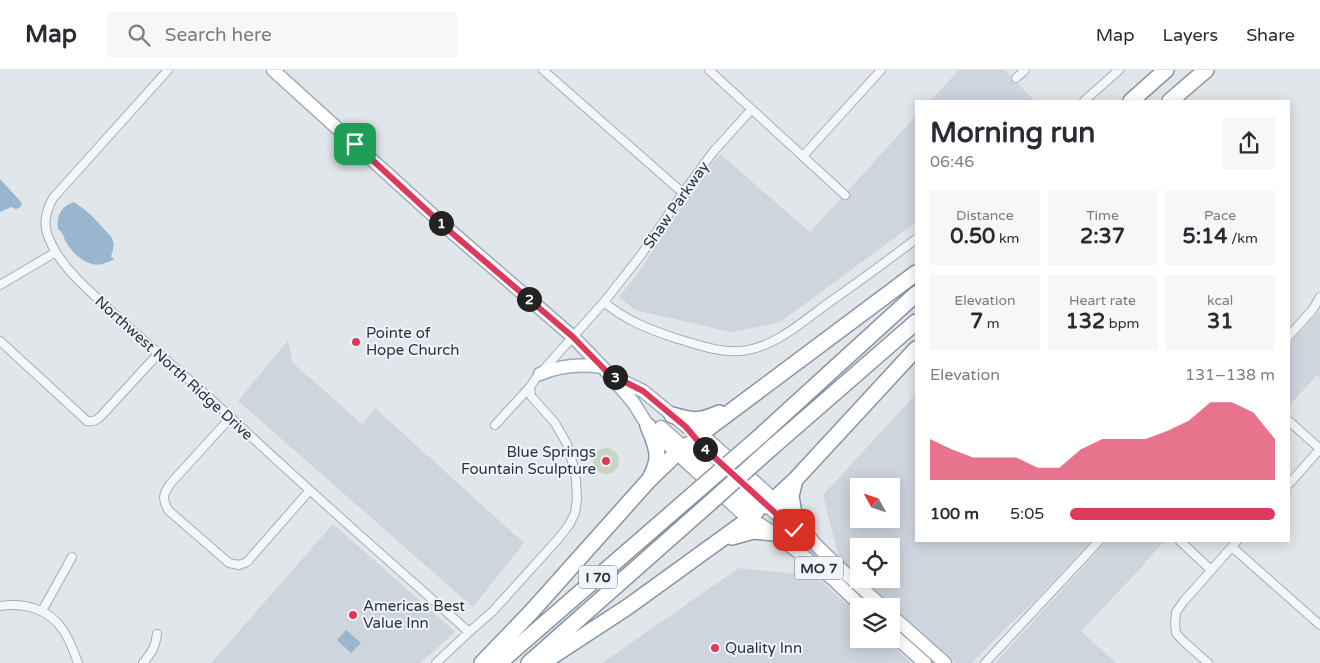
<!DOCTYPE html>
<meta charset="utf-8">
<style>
:root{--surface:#fff;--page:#f7f7f7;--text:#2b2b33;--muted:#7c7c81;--line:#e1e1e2;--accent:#dd395c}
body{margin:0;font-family:"Varela Round",sans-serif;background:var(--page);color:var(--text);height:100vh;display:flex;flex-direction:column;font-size:19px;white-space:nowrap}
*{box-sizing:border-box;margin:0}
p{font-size:16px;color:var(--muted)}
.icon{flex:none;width:28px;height:28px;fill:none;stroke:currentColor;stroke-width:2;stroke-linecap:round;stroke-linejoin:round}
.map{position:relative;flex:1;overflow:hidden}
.side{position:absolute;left:915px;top:30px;width:375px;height:442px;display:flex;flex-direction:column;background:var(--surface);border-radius:0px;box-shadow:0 2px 12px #0003}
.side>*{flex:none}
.needle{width:32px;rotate:310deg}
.fabs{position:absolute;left:850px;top:408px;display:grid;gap:10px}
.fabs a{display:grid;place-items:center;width:50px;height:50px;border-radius:0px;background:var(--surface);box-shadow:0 2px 12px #0003;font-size:25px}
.pin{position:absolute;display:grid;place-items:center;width:42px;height:42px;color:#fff;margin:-21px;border-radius:10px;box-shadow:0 2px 8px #0006}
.km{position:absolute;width:25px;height:25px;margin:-12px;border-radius:50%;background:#222;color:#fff;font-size:14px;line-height:25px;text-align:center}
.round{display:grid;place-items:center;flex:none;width:52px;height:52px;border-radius:0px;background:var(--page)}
.head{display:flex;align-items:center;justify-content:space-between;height:85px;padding:0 15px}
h1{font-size:28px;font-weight:700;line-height:38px}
.metrics{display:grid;grid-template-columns:repeat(3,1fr);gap:8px;height:85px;padding:5px 15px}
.metrics div{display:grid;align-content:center;border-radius:0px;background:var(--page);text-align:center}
.metrics b{font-size:21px;font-weight:700}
.metrics small{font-size:14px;font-weight:400}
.metrics p{font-size:14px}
.chart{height:140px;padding:10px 15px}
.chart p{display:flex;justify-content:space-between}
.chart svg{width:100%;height:90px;margin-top:5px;fill:var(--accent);opacity:.7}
ul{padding:0 15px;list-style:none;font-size:16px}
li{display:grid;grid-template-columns:80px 60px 1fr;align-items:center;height:38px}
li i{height:12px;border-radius:6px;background:var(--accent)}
header{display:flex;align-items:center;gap:30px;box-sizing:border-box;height:70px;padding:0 25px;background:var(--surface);border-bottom:1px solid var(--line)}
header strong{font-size:24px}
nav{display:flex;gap:28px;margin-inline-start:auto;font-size:18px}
.search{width:350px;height:45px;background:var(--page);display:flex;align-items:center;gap:12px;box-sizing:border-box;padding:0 18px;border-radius:0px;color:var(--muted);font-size:19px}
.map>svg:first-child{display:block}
.built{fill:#cfd5dd;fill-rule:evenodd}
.green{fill:#c8d6c1}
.water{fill:#98b6cf}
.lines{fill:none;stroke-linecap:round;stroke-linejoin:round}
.street-casing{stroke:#a5adb6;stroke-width:10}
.primary-casing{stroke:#9fabb8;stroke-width:15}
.highway-casing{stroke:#8794a4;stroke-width:18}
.street{stroke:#f4f6f9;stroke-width:8}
.primary{stroke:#fff;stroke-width:12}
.highway{stroke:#fff;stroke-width:15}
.highway-bridge-casing{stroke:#8794a4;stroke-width:18;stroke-linecap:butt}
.highway-bridge{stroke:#fff;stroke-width:15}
.route-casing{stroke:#fff;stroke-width:10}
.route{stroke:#dd395c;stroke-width:6}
.poi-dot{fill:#dd395c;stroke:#f1f4f8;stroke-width:2}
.labels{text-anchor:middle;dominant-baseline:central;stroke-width:4;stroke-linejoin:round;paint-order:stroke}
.shield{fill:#f1f4f8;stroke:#646e7b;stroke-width:1}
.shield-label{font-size:14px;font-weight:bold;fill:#273445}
.street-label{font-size:15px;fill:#273445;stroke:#f1f4f8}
.poi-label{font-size:15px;fill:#273445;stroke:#f1f4f8;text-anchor:start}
</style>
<header>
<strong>Map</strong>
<div class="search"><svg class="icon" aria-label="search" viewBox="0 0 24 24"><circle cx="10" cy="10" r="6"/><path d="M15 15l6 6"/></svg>Search here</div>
<nav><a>Map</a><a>Layers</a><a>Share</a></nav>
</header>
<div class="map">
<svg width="1320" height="593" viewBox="0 0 1320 593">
<rect width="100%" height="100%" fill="#e1e6eb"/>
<path class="built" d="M 959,0 L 1004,0 L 1035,31 L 930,31 Z
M 916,46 L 916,152 L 779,253 L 731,262 L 635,240 L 619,227 L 640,200 L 694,118 L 720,84 L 810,162 Z
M 1320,240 L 1320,307 L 1317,305 L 1289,336 L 1289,275 Z
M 288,270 L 293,293 L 362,354 L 375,338 L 524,473 L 473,537 L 238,331 Z
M 916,324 L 916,471 L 1091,471 L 1033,533 L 1003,561 L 972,593 L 956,593 L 862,509 L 891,509 L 891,476 L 859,476 L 859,506 L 839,488 L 823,425 ZM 859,416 L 891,416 L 891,449 L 859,449 Z
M 333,454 L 454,561 L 453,564 L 420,593 L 211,593 Z
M 1107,471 L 1164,471 L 1139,500 L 1081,561 L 1116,593 L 995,593 Z
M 739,498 L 815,506 L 859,545 L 859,569 L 886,569 L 911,593 L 602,593 Z"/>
<path class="green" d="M593 391a13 13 0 1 1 26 0a13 13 0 1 1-26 0Z"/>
<path class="water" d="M 0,109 L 21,132 L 22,135 C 18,139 17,140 11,137 L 0,142 Z
M 74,132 L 84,139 L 94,148 L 112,168 L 114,175 L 111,187 L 114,189 L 113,190 C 109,191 106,193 102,194 C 88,198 72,183 66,172 C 62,165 65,165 58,159 C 56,145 62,136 74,132 Z
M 346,560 L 361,573 L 351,583 L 337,570 Z"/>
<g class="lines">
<g class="street-casing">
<path id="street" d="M 168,0 L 53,128 C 41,150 44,163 57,184 C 72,207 92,223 111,241 C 141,269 172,295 202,321 C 229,345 254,370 280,393 C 342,450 406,506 469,562
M 543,0 L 683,123
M 709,0 L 845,125
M 1016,8 L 1025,0
M 1084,31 L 1119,0
M 803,86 L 881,0
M 0,215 L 56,182
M 604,232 C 626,251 651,260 678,269 C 699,275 720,283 741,281 C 774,278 802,252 827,234 C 857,213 887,191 916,169
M 1289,266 L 1313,239 L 1320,227
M 0,271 L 87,351 C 94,352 97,350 102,345 L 158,284
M 231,347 L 170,414 C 163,425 162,428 168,440 L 229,493 L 239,495 L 247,492 L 310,420
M 1289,351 L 1320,379
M 495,355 L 530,317
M 1289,414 L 1320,379
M 1180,471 L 1211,500
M 1232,477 L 1320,555
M 0,536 C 24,532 49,539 63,560 C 70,570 74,582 78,593
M 42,541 L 72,487
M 143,593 C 152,582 155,578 157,564
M 436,593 L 469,562 L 493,541 L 558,469 L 569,455 L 575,443 L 577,429 L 576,410 L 573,394 L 567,374 L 555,353 L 531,326 L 530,317 L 536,308 L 604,232 L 641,185 L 683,123 L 713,82 L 751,40
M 985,593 L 1099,471
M 1208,593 L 1182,570 L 1176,563 L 1175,553 L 1176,542 L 1184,531 L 1237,471"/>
</g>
<g class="primary-casing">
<path id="primary" d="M 273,0 L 446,157 L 573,267 L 609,304 L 633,332 L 648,356 L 668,375 L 743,444 L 774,463 L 834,510 L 861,536
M 540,304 C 559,296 581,294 602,297
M 614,307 L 643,321 L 687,357 L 706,368 L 779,434 L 800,454 L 814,473
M 661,357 L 751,437
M 696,369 L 702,376 L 794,460 L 814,473 L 845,503 L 882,536
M 891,545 L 945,593
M 891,563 L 925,593"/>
</g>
<g class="highway-casing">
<path id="highway" d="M 1131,31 L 1166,0
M 1170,31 L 1206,0
M 672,345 C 693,351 699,352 719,343
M 648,356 C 656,375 662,387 651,406
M 757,369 L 916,224
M 769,380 L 916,252
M 693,386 C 694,373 696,369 706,360 L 916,203
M 795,410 L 791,426 L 795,450
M 745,431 L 758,436 L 767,436 L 795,410 L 916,279
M 732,467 L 753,461 L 774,463
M 482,593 L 532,541 L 649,410 L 683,377 L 690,374 L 702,376
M 499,593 L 697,421
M 529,593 L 711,432
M 542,593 L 629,536 L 745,452 L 756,442 L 760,429"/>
</g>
<use href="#street" class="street"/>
<use href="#primary" class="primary"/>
<use href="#highway" class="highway"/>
<g class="highway-bridge-casing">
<path id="highway-bridge" d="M 697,421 L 757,369
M 711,432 L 769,380"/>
</g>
<use href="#highway-bridge" class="highway-bridge"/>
</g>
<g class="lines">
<g class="route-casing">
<path id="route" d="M 355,74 L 446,158 L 573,267 L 609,304 L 643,321 L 686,357 L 702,376 L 794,460"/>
</g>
<use href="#route" class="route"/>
</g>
<g class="poi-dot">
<circle cx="356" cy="272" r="5"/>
<circle cx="606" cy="391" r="5"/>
<circle cx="353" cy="545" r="5"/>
<circle cx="715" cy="578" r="5"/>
</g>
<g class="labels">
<g class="shield">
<rect x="795" y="486.5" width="48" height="23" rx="4"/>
<rect x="579" y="495.5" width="38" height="23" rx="4"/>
</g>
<g class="shield-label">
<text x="819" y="498">MO 7</text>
<text x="598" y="507">I 70</text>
</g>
<g class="street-label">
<text transform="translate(676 135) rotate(-55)">Shaw Parkway</text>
<text transform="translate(174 298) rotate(42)">Northwest North Ridge Drive</text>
</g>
<g class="poi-label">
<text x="366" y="263">Pointe of<tspan x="366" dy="17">Hope Church</tspan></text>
<text x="596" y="382" text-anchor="end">Blue Springs<tspan x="596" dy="17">Fountain Sculpture</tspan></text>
<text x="363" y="536">Americas Best<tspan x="363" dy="17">Value Inn</tspan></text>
<text x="725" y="578">Quality Inn</text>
</g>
</g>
</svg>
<div class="fabs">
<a><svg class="needle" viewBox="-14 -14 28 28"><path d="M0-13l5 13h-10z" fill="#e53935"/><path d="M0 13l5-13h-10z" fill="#7c7c81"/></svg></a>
<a><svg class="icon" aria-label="locate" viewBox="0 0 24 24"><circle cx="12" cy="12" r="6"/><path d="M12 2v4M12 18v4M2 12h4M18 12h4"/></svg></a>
<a><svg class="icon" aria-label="layers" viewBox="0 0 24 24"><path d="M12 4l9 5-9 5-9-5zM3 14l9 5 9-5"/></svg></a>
</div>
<div class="pin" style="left:355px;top:74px;background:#1e9e55"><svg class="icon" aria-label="arrive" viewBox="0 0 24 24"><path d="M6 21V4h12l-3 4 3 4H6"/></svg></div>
<div class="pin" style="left:794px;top:460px;background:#d93025"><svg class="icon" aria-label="check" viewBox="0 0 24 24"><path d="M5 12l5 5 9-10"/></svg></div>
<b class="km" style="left:441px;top:153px">1</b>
<b class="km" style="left:529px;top:229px">2</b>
<b class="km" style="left:615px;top:307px">3</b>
<b class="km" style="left:705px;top:379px">4</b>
<section class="side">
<div class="head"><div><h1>Morning run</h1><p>06:46</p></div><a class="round"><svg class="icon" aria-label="share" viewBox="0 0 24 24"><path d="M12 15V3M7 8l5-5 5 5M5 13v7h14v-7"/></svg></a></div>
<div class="metrics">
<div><p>Distance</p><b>0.50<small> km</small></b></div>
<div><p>Time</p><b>2:37</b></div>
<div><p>Pace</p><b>5:14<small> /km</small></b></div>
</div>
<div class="metrics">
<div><p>Elevation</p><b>7<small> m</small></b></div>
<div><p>Heart rate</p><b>132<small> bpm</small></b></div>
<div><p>kcal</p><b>31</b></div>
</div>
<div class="chart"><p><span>Elevation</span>131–138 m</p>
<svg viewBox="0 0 160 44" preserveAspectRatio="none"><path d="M0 44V24L10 29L20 33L30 33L40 33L50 38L60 38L70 29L80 24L90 24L100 24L110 20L120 15L130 6L140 6L150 11L160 24V44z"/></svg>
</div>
<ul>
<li><b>100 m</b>5:05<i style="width:100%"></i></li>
</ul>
</section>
</div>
